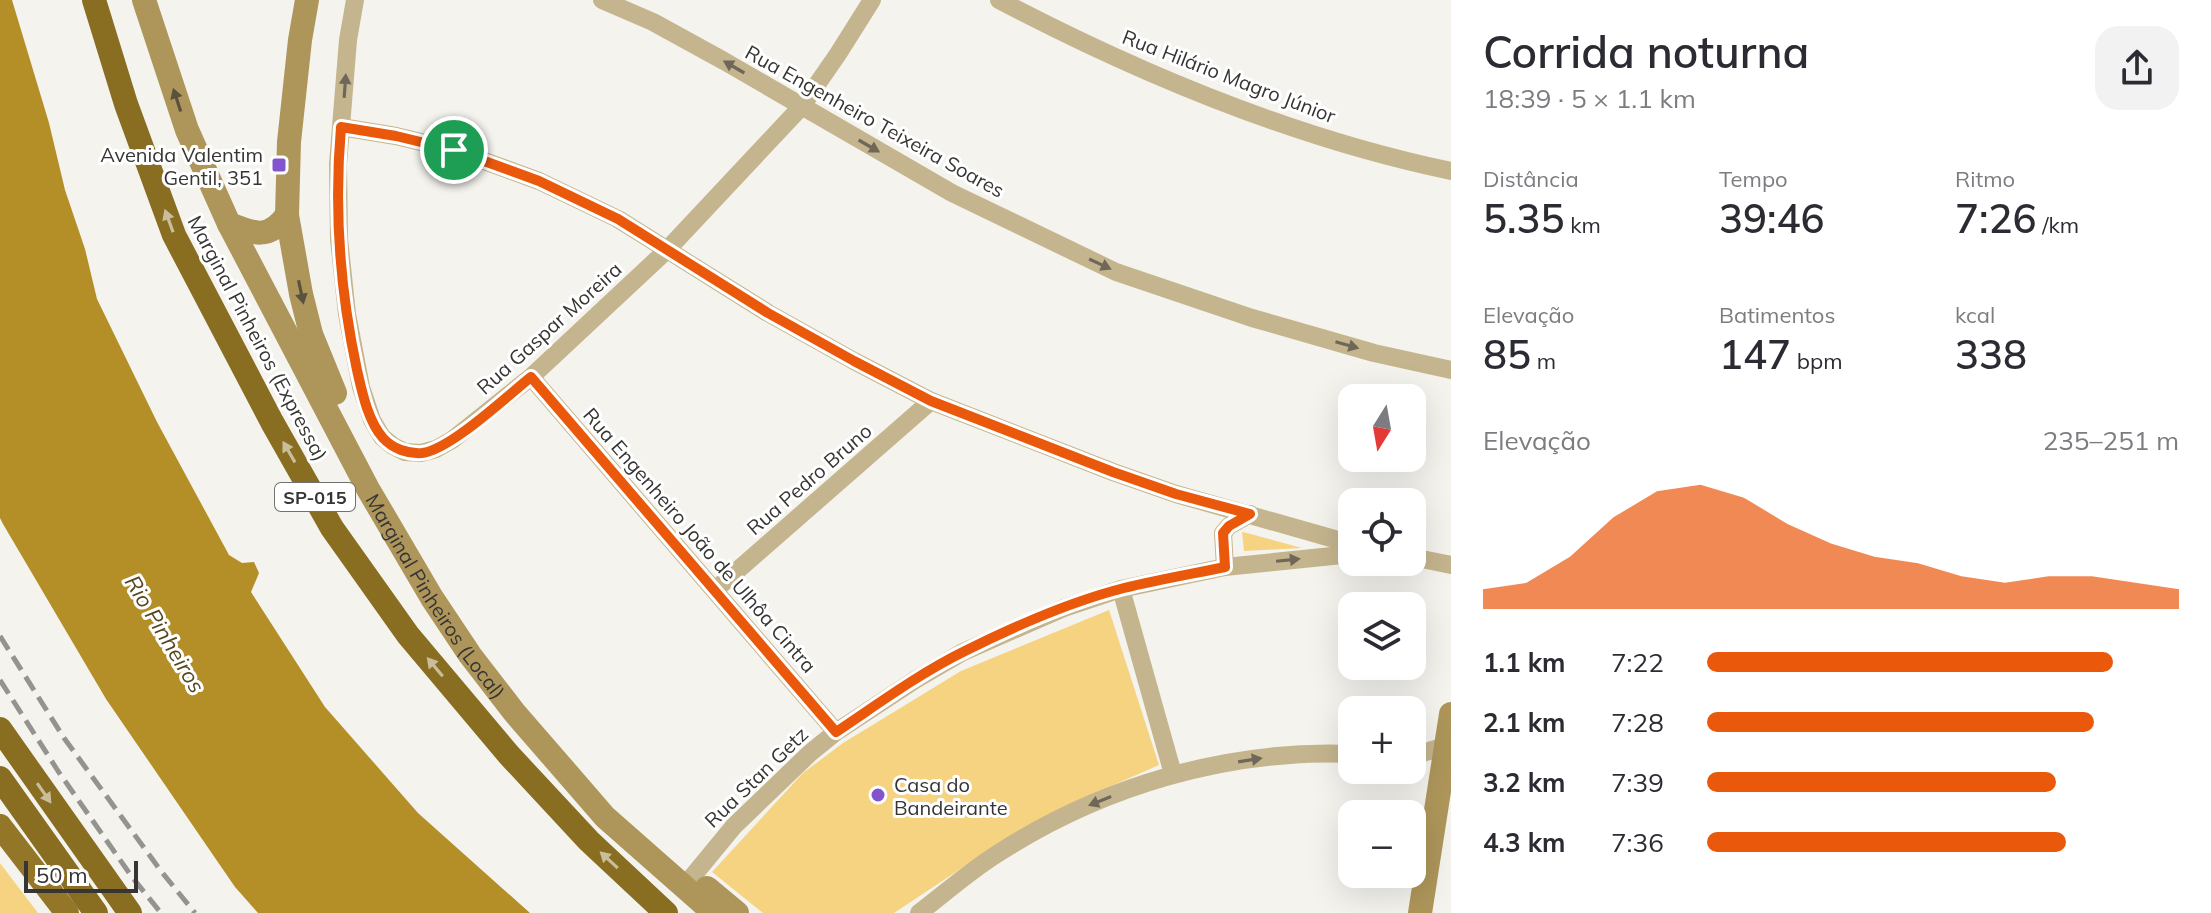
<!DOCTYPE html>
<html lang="pt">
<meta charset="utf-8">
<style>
:root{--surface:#fff;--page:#f2f2f3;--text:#2b2b33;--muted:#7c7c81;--accent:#ea580c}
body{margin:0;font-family:Mulish,sans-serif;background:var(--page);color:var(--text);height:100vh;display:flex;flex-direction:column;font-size:30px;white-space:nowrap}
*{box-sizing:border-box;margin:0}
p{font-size:26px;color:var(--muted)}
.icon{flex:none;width:44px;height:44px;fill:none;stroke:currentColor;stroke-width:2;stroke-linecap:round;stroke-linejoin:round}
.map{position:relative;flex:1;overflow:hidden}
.details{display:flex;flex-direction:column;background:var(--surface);width:760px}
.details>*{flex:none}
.needle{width:52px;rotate:191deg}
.tools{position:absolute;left:1338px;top:384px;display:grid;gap:16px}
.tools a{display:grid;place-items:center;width:88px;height:88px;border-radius:16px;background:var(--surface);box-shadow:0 8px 32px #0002;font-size:40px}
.scale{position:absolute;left:24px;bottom:20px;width:114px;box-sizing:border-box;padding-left:8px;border:4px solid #363534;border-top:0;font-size:22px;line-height:28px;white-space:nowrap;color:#363534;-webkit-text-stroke:6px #fff;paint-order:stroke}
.pin{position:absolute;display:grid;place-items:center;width:68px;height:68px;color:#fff;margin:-34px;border:4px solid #fff;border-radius:50%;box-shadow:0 2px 8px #0007}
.round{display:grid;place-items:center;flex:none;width:84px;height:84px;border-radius:24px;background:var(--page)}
.head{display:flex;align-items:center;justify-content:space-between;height:136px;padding:0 32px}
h1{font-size:44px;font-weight:600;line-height:60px}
.metrics{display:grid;grid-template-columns:repeat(3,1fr);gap:12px;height:136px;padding:8px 32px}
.metrics div{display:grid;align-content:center}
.metrics b{font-size:40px;font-weight:600}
.metrics small{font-size:22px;font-weight:400}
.metrics p{font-size:22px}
.chart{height:224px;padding:16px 32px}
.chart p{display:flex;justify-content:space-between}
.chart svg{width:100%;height:144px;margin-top:8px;fill:var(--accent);opacity:.7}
ul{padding:0 32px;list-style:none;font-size:26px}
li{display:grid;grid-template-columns:128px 96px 1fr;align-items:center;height:60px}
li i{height:20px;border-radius:10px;background:var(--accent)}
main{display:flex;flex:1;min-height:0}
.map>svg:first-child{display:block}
.green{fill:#f6d381}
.water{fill:#b48e27}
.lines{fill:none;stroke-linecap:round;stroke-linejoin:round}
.minor{stroke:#c5b58e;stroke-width:18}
.secondary{stroke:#ae965a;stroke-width:24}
.trunk{stroke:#947628;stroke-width:24}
.motorway{stroke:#896d21;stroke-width:24}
.rail{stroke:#949390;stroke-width:5;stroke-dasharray:16 8;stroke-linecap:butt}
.oneway{fill:#6f6858}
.oneway2{fill:#5a523f}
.oneway3{fill:#cabd9b}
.route-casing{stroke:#fff;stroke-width:16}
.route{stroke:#ea580c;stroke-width:10}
.poi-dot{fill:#8254cd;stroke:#fff;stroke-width:3}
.labels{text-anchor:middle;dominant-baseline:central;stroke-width:6;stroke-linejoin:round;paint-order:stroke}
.shield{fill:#fff;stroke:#727271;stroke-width:2}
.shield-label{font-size:18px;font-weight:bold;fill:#363534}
.street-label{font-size:20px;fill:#363534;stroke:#fff}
.poi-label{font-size:20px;fill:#363534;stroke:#fff;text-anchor:end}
.water-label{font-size:22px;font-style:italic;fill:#57471f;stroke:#fff}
</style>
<main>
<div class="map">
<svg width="1451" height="913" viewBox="0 0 1451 913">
<rect width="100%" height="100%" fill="#f4f3ee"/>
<path class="green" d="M 1242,532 L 1243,532 L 1302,548 L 1244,551 Z
M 1109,610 L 1159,765 L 1100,791 L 1004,840 L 894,913 L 763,913 L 712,872 L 803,773 L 843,743 L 961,671 Z
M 0,863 L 38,913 L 0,913 Z"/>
<path class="water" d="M 0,0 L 12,0 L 49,123 L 65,190 L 85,249 L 97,299 L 157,422 L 229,555 L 242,563 L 254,562 L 259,573 L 251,592 L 325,707 L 418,813 L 530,913 L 258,913 L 235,887 L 106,699 L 3,524 L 0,518 Z"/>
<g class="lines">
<path class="minor" d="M 355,0 L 348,40 L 338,164 L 339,239 L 347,314 L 361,387 L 372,420 L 382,437 L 393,446 L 405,452 L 421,453 L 436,449 L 452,440 L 531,377 L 667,250 L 802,106 L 838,54 L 872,0
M 602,0 L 653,22 L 724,61 L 952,193 L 1116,272 L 1252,318 L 1374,353 L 1451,370
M 999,0 C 1142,75 1293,138 1451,171
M 341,127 L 396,136 L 454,150 L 539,181 L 618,219 L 768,313 L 854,361 L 931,401 L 1113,472 L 1176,494 L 1352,544
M 531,377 L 836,732
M 1412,557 L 1451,565
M 1225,567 L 1223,533 L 1229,526 L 1250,514
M 1121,589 L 1173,774
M 715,590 L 931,401
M 1412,756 L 1446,746
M 692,877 L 734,826 L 810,753 L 836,732 L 915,680 L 963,652 L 1064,608 L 1121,589 L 1225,567 L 1352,554
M 919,913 C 945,893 970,871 997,854 C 1102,786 1228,749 1352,754"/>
<g class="secondary">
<path id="s1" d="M 144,0 L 187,130 L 229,224 L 368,489 L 432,598 L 470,655 L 514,712 L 605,817 L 714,913"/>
<path d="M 307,0 L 300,40 L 289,142 L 287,215 L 301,294 L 311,334 L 335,393"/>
<path d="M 229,224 C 254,234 269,240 287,215"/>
<path d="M 707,888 L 737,913"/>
<path d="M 1420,913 L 1451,714"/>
</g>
<path class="trunk" d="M 0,826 L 67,913"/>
<path class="motorway" d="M 94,0 L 126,104 L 174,235 L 272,422 L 332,528 L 408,635 L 509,755 L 589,841 L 666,913
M 0,729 L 130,913
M 0,778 L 96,913"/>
<path class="rail" d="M 0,636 L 64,738 L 161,871 L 195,913
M 0,680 L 58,771 L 132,877 L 161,913"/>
</g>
<defs><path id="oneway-solid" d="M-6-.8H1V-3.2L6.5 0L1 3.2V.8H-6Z" transform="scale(2)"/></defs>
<g class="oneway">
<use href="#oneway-solid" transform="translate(734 67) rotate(-150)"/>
<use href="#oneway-solid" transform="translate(345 86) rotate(-86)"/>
<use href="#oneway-solid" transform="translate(869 146) rotate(30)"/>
<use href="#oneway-solid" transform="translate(1100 264) rotate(25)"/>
<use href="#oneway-solid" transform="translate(1347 345) rotate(16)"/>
<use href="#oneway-solid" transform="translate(1288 560) rotate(-6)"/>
<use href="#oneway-solid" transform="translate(1250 760) rotate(-9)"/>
<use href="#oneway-solid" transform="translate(1100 801) rotate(158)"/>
</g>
<g class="oneway2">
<use href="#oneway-solid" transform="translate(177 100) rotate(-108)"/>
<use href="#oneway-solid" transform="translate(301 292) rotate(78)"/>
</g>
<g class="oneway3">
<use href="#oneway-solid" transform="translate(169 221) rotate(-110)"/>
<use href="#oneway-solid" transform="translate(289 452) rotate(-120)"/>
<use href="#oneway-solid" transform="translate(435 667) rotate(-130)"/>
<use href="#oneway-solid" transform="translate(44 793) rotate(55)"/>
<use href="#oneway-solid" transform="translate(609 860) rotate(-137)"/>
</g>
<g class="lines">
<g class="route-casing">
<path id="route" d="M 341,127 L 396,136 L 454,150 L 539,181 L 618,219 L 768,313 L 854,361 L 931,401 L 1113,472 L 1176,494 L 1250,514 L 1229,526 L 1223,533 L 1225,567 C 1191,574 1157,580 1124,588 C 1069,602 1015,626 965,651 C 920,673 878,704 836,732 L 531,377 C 507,396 450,450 422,453 C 408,454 393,449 383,438 C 368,421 362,392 357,370 C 340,291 334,208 341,127 Z"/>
</g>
<use href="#route" class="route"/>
</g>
<g class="poi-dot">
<rect x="271" y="157" width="16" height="16" rx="4"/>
<circle cx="878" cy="795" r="8"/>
</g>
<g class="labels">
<rect class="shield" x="275" y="483" width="80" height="28" rx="6"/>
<g class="shield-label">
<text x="315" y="497">SP-015</text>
</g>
<g class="street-label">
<text transform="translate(1229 76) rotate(21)">Rua Hilário Magro Júnior</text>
<text transform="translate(875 121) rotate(29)">Rua Engenheiro Teixeira Soares</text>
<text transform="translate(549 328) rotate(-42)">Rua Gaspar Moreira</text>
<text transform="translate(258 338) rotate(62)">Marginal Pinheiros (Expressa)</text>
<text transform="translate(809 479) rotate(-41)">Rua Pedro Bruno</text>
<text transform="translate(700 540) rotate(49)">Rua Engenheiro João de Ulhôa Cintra</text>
<text stroke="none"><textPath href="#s1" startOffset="666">Marginal Pinheiros (Local)</textPath></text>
<text transform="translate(756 777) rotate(-44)">Rua Stan Getz</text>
</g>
<g class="poi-label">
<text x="263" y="154">Avenida Valentim<tspan x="263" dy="23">Gentil, 351</tspan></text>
<text x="894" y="784" text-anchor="start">Casa do<tspan x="894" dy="23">Bandeirante</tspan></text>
</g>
<g class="water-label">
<text transform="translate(165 634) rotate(59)">Rio Pinheiros</text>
</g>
</g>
</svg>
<div class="tools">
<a><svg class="needle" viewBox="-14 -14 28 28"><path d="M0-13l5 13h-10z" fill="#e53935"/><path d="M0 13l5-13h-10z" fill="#7c7c81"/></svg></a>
<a><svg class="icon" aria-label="locate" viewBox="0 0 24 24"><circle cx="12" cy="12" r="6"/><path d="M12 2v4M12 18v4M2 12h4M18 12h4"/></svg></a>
<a><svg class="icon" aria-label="layers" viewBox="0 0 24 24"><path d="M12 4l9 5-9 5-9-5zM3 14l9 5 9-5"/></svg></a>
<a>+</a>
<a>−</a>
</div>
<div class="scale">50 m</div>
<div class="pin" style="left:454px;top:150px;background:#1e9e55"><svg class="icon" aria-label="arrive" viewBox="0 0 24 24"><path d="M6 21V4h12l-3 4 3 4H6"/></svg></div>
</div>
<section class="details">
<div class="head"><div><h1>Corrida noturna</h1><p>18:39 · 5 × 1.1 km</p></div><a class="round"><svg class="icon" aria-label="share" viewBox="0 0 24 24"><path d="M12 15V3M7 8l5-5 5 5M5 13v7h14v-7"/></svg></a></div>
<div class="metrics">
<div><p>Distância</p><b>5.35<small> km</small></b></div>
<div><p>Tempo</p><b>39:46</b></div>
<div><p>Ritmo</p><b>7:26<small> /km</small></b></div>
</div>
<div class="metrics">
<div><p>Elevação</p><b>85<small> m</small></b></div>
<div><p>Batimentos</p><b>147<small> bpm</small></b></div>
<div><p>kcal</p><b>338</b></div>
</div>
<div class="chart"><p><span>Elevação</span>235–251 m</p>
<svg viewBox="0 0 160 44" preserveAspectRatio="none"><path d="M0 44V38L10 36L20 28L30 16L40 8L50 6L60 10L70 18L80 24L90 28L100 30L110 34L120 36L130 34L140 34L150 36L160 38V44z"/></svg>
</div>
<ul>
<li><b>1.1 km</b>7:22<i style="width:86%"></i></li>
<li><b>2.1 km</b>7:28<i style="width:82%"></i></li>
<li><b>3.2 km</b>7:39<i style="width:74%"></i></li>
<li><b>4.3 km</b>7:36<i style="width:76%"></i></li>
</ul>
</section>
</main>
